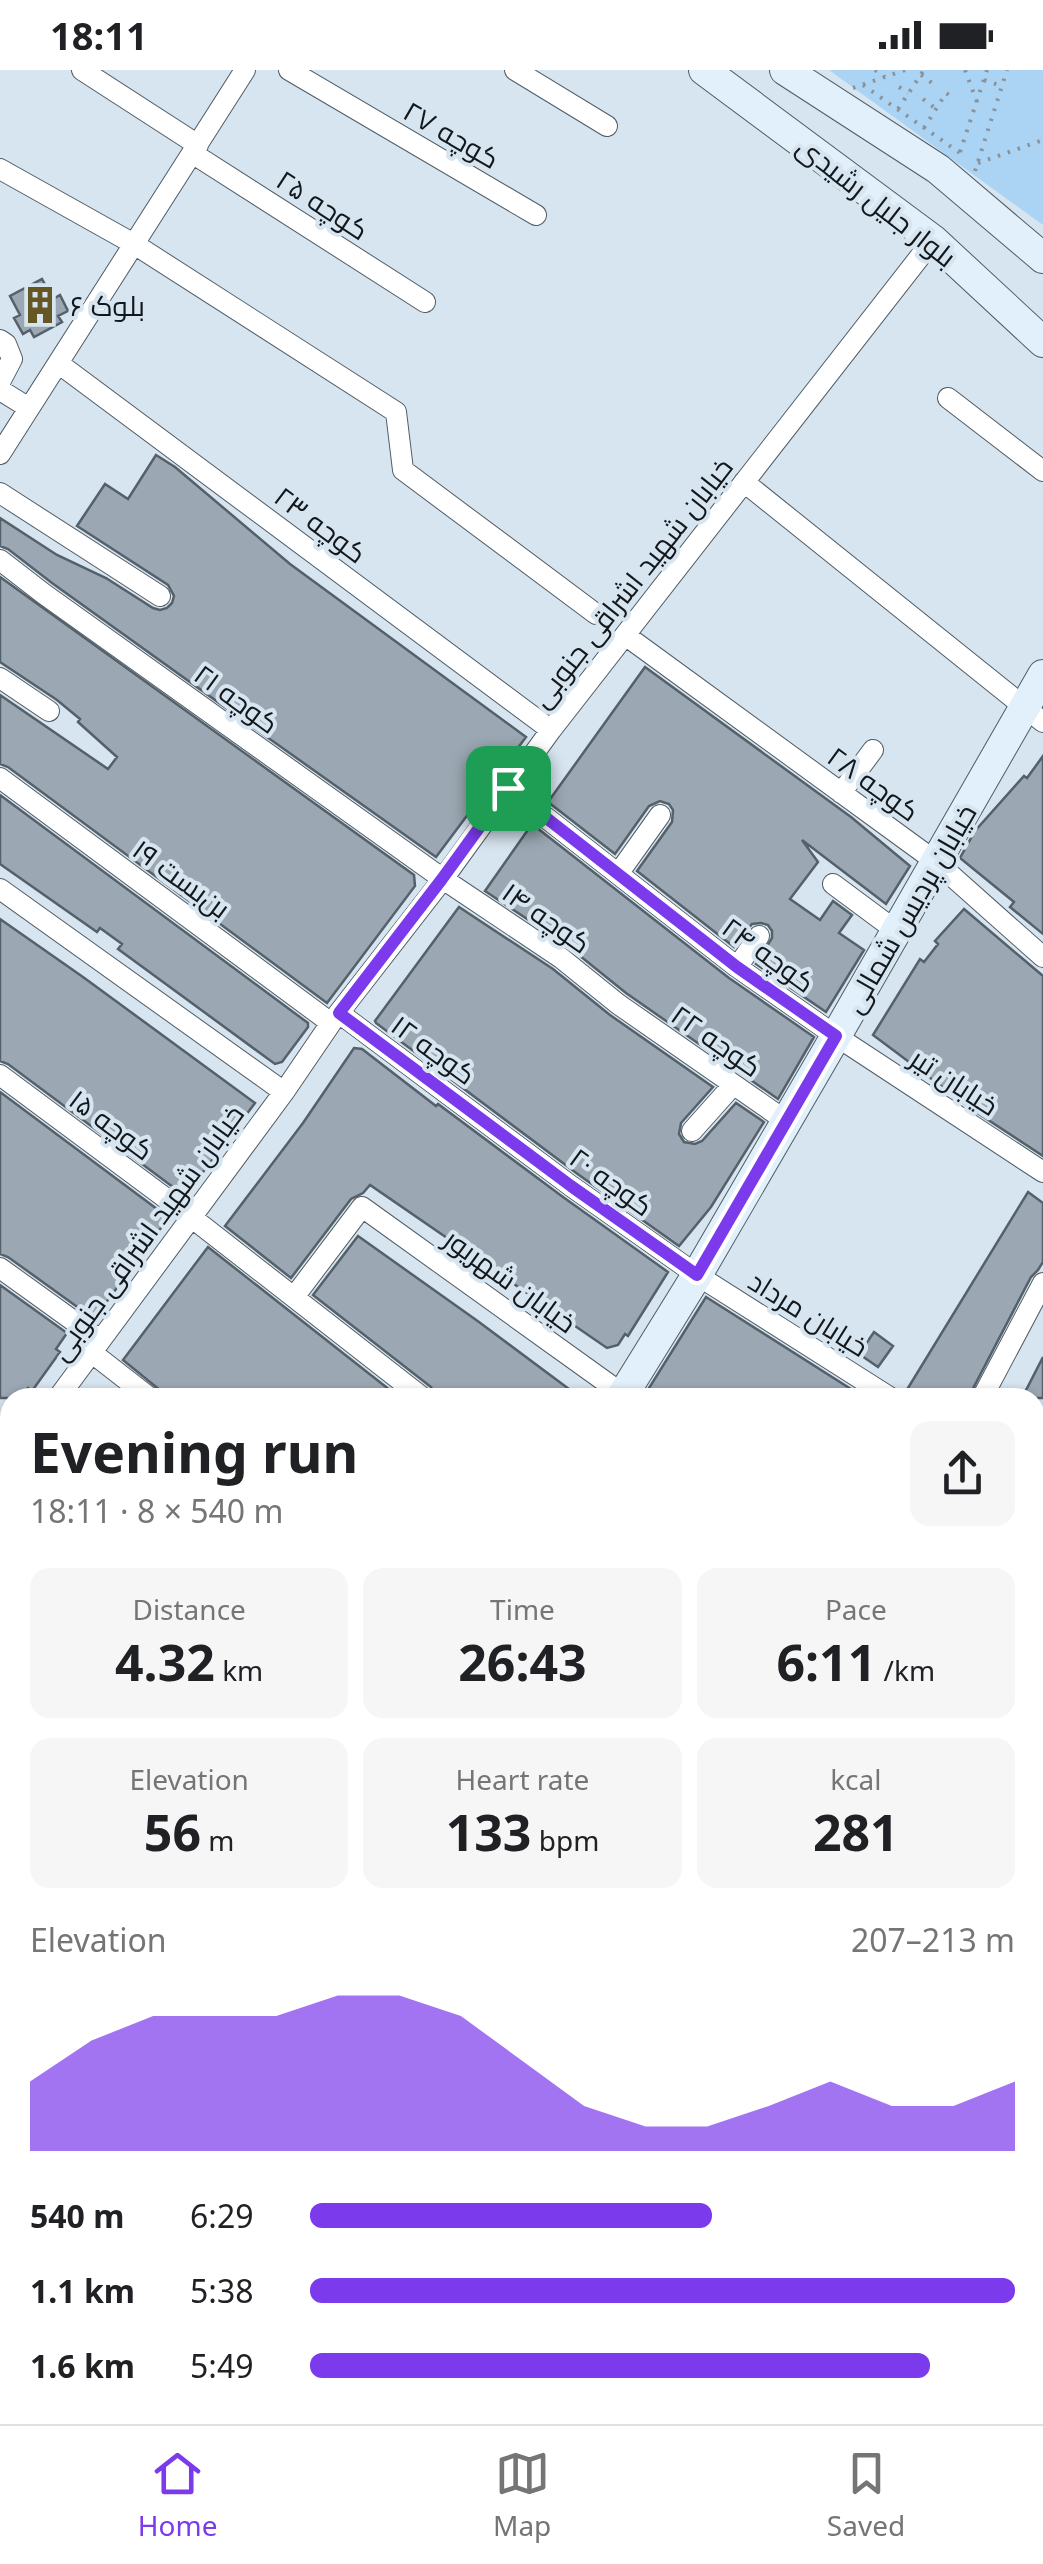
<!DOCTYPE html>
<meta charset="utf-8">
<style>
:root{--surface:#fff;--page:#f6f6f6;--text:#202124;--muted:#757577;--line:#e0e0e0;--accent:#7c3aed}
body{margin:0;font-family:"Noto Sans",Cairo,sans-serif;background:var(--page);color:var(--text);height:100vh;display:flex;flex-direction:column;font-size:38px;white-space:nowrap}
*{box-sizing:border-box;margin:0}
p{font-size:32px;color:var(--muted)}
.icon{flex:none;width:55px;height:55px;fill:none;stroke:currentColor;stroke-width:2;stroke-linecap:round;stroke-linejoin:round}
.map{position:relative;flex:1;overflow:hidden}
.sheet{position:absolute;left:0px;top:1318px;width:1045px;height:1038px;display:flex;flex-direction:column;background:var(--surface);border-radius:30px 30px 0 0;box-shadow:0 2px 8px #0004}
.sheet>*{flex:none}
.pin{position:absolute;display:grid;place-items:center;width:85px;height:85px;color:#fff;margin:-42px;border-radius:20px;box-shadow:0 5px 15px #0006}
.round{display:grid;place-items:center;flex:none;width:105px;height:105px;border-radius:20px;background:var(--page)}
.overview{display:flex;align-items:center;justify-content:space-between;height:170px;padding:0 30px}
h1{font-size:55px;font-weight:700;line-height:75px}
.figures{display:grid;grid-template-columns:repeat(3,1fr);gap:15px;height:170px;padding:10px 30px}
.figures div{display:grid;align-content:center;border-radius:20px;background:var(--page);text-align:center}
.figures b{font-size:50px;font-weight:700}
.figures small{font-size:28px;font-weight:400}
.figures p{font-size:28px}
.chart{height:280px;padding:20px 30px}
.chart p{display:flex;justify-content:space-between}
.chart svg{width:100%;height:180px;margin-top:10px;fill:var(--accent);opacity:.7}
ul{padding:0 30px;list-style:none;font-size:32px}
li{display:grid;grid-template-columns:160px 120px 1fr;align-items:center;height:75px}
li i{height:25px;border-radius:12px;background:var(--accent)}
.status{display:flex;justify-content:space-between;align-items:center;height:70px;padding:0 50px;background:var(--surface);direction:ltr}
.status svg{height:28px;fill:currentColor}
.tab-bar{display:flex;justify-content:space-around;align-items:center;height:140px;border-top:2px solid var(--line);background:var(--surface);font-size:28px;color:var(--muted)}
.tab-bar a{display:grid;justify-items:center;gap:5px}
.tab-bar .selected{color:var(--accent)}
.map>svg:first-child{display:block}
.green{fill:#abd3f3}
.building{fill:#9ba8b3;stroke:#54606a;stroke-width:2.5}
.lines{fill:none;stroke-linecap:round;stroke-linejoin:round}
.street-casing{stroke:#505c65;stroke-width:22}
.secondary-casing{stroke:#505c65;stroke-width:32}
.path{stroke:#89939b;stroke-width:4;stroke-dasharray:2.5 8;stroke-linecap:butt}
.street{stroke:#fff;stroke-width:20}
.secondary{stroke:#e2f0fb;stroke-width:30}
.route-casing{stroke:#fff;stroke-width:20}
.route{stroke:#7c3aed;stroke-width:12}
.labels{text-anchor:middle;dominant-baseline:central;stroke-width:8;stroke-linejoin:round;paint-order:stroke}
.street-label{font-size:28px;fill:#12171b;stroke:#d7e5f0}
.poi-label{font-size:28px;fill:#12171b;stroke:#d7e5f0;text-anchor:start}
</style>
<div class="status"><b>18:11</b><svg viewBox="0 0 49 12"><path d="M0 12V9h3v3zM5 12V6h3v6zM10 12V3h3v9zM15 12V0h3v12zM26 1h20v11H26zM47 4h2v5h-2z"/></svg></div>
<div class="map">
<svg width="1043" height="2354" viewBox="0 0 1043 2354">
<rect width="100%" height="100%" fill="#d7e5f0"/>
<path class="green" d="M 829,0 L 1043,0 L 1043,155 Z
M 187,2345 L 382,2345 L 395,2354 L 199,2354 Z"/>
<path class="building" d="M 42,209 L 53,229 L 60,225 L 68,241 L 58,246 L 62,252 L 34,267 L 30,260 L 23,264 L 14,248 L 20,245 L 10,226 Z
M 156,385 L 175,397 L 290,494 L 526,667 L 436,787 L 250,655 L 231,638 L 229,640 L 52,513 L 8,479 L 0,476 L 0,448 L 57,485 L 106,508 L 153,538 L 160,540 L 167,538 L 172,533 L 174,526 L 168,515 L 77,456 L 105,414 L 128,429 Z
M 0,507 L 414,805 L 415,816 L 327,933 L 8,697 L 0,694 L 0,625 L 108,699 L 117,687 L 78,652 L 80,649 L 57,630 L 0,592 Z
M 645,597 L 851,747 L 910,796 L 886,834 L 802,770 L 818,792 L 790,829 L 820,850 L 833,831 L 852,845 L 839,863 L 864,880 L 826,942 L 756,894 L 772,868 L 772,861 L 768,855 L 761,853 L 752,854 L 734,877 L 637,801 L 672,752 L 673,740 L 669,734 L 660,731 L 649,736 L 615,784 L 548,732 Z
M 1043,686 L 1043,864 L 1010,837 L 1014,832 L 960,788 L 975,761 L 1024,706 L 1027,708 Z
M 0,725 L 308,953 L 308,957 L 282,992 L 275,994 L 118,879 L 122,874 L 100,858 L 97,862 L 0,794 Z
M 532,754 L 729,908 L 814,967 L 778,1029 L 626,923 L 569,877 L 485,821 Z
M 459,837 L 553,899 L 610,945 L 713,1017 L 681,1053 L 679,1064 L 684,1072 L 695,1074 L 702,1071 L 736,1033 L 764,1052 L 711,1137 L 679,1176 L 579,1105 L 376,953 L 375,951 Z
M 964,839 L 1043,906 L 1043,1086 L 973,1040 L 873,965 L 920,889 L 924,892 L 938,874 L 935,871 Z
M 0,849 L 83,907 L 255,1033 L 185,1126 L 8,994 L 0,991 Z
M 354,978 L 362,979 L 436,1036 L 438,1034 L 563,1127 L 668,1202 L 628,1266 L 625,1264 L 618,1275 L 607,1278 L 370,1115 L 363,1123 L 351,1129 L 291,1208 L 225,1156 L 303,1053 Z
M 0,1022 L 165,1145 L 166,1151 L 94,1249 L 8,1187 L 0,1184 Z
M 1028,1122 L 1043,1133 L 1043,1192 L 1038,1200 L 1031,1207 L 968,1328 L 921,1328 L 908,1318 Z
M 358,1166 L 479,1252 L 581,1328 L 436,1328 L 431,1317 L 313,1225 Z
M 208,1177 L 400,1328 L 171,1328 L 161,1321 L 123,1290 Z
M 0,1215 L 67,1263 L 56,1279 L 60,1282 L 32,1321 L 28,1318 L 20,1328 L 0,1328 Z
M 706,1227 L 865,1328 L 666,1328 L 649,1318 Z
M 874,1262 L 893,1276 L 878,1297 L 859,1284 Z
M 1043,1287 L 1043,1328 L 1022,1328 Z"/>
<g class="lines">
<g class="street-casing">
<path id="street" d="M 82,0 L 198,75
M 289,0 L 536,145
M 515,0 L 607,56
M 192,83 L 425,232
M 0,99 L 134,174 L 396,342 L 403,400 L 596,544
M 0,270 L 6,274 L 12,289 L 0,312
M 58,293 L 551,660
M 0,320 L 29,338
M 948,328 L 1043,401
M 0,384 L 245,0
M 744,412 L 1043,652
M 0,423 L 160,526
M 0,490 L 44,524 L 443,809 L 561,888 L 618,934 L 786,1051
M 625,565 L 935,791 L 1043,887
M 0,608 L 49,641
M 0,708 L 331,953
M 508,718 L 737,897 L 836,966 L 1043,1102
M 841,723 L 873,680
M 618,804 L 660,745
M 833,814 L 895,860
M 0,819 L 284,1022
M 737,897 L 759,866
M 339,943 L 571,1116 L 697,1205 L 891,1328
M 0,1005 L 191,1147 L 423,1328
M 692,1061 L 733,1015
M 0,1198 L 100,1270
M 294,1227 L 362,1137 L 628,1328
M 91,1282 L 150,1328
M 58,1328 L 284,1022 L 331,953 L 443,809 L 551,660 L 933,170
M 982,1328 L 1043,1213
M 0,1405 L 10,1392
M 1035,1425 L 1043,1431
M 0,1611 L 10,1618
M 1035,1624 L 1043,1630
M 0,1724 L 10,1732
M 1035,1818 L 1043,1824
M 0,1837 L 10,1844
M 0,1947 L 10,1954
M 1035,2005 L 1043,2011
M 0,2067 L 10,2075
M 1035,2201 L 1043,2207
M 0,2225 L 10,2232
M 413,2345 L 425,2354
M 693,2345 L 705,2354
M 959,2345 L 972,2354"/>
</g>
<g class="secondary-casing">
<path id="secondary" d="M 704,0 L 933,170 L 1043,272
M 785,0 L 938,99 L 1043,188
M 621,1328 L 697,1205 L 836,966 L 1043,605
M 13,2354 L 18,2345"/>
</g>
<path class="path" d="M 875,0 L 885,7
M 965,0 L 977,32
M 921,5 L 932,13
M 984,10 L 1002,16
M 863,15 L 960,83
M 899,17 L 908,23
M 853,18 L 905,0
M 923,29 L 936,39
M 898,39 L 924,0
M 924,58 L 946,23 L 955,29
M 960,82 L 987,0
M 978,93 L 1043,70
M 975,101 L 1007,0"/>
<use href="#street" class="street"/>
<use href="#secondary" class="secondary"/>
</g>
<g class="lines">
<g class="route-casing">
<path id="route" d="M 508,718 L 737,897 L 836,966 L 697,1205 L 571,1116 L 339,943 L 442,809 Z"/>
</g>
<use href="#route" class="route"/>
</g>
<defs>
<g id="building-bare" transform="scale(3)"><path d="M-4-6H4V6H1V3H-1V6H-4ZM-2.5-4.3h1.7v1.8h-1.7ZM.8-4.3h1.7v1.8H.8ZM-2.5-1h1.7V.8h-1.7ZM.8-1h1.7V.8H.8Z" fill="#655623" stroke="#d7e5f0" stroke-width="2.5" paint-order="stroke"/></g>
</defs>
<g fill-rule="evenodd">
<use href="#building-bare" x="40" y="235"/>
</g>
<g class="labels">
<g class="street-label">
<text transform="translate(452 64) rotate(30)">کوچه ۲۷</text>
<text transform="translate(877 131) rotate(38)">بلوار جلیل رشیدی</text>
<text transform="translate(323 134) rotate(33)">کوچه ۲۵</text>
<text transform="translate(321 454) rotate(37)">کوچه ۲۳</text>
<text transform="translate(631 512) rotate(-52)">خیابان شهید اشراقی جنوبی</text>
<text transform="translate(237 628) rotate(36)">کوچه ۲۱</text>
<text transform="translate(874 713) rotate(36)">کوچه ۲۸</text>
<text transform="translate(182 808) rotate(36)">بن‌بست ۱۹</text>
<text transform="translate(909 838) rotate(-60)">خیابان پردیس شمالی</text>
<text transform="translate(547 847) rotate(35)">کوچه ۱۴</text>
<text transform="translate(769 884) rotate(36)">کوچه ۲۴</text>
<text transform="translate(717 970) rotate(35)">کوچه ۲۲</text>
<text transform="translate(434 979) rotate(36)">کوچه ۱۲</text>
<text transform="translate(955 1011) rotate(33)">خیابان تیر</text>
<text transform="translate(112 1054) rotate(37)">کوچه ۱۵</text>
<text transform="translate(612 1111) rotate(36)">کوچه ۲۰</text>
<text transform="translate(146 1162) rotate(-54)">خیابان شهید اشراقی جنوبی</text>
<text transform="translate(511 1210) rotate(36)">خیابان شهریور</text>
<text transform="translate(809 1243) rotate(32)">خیابان مرداد</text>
</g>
<g class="poi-label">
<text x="70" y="235">بلوک ۶</text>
</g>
</g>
</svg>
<div class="pin" style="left:508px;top:718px;background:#1e9e55"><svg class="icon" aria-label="arrive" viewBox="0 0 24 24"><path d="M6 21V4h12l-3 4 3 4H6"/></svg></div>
<section class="sheet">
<div class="overview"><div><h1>Evening run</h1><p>18:11 · 8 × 540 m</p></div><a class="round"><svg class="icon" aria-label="share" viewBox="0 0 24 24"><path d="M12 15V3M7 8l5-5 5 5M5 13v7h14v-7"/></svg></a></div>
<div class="figures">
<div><p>Distance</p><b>4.32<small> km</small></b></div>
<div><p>Time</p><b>26:43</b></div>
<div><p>Pace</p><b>6:11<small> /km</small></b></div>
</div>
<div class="figures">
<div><p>Elevation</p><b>56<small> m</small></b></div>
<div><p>Heart rate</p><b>133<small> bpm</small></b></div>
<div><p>kcal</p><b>281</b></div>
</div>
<div class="chart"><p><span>Elevation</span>207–213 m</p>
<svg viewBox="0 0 160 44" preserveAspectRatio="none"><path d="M0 44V27L10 17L20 11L30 11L40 11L50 6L60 6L70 11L80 22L90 33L100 38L110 38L120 33L130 27L140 33L150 33L160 27V44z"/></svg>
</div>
<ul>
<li><b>540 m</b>6:29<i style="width:57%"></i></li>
<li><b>1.1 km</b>5:38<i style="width:100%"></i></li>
<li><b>1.6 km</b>5:49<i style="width:88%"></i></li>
</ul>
</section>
</div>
<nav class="tab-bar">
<a class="selected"><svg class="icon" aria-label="home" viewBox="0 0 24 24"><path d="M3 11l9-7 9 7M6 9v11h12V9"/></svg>Home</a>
<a><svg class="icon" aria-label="map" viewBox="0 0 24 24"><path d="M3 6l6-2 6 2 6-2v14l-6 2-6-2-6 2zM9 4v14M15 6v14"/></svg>Map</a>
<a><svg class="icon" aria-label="saved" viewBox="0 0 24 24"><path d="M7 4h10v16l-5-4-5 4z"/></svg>Saved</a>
</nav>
